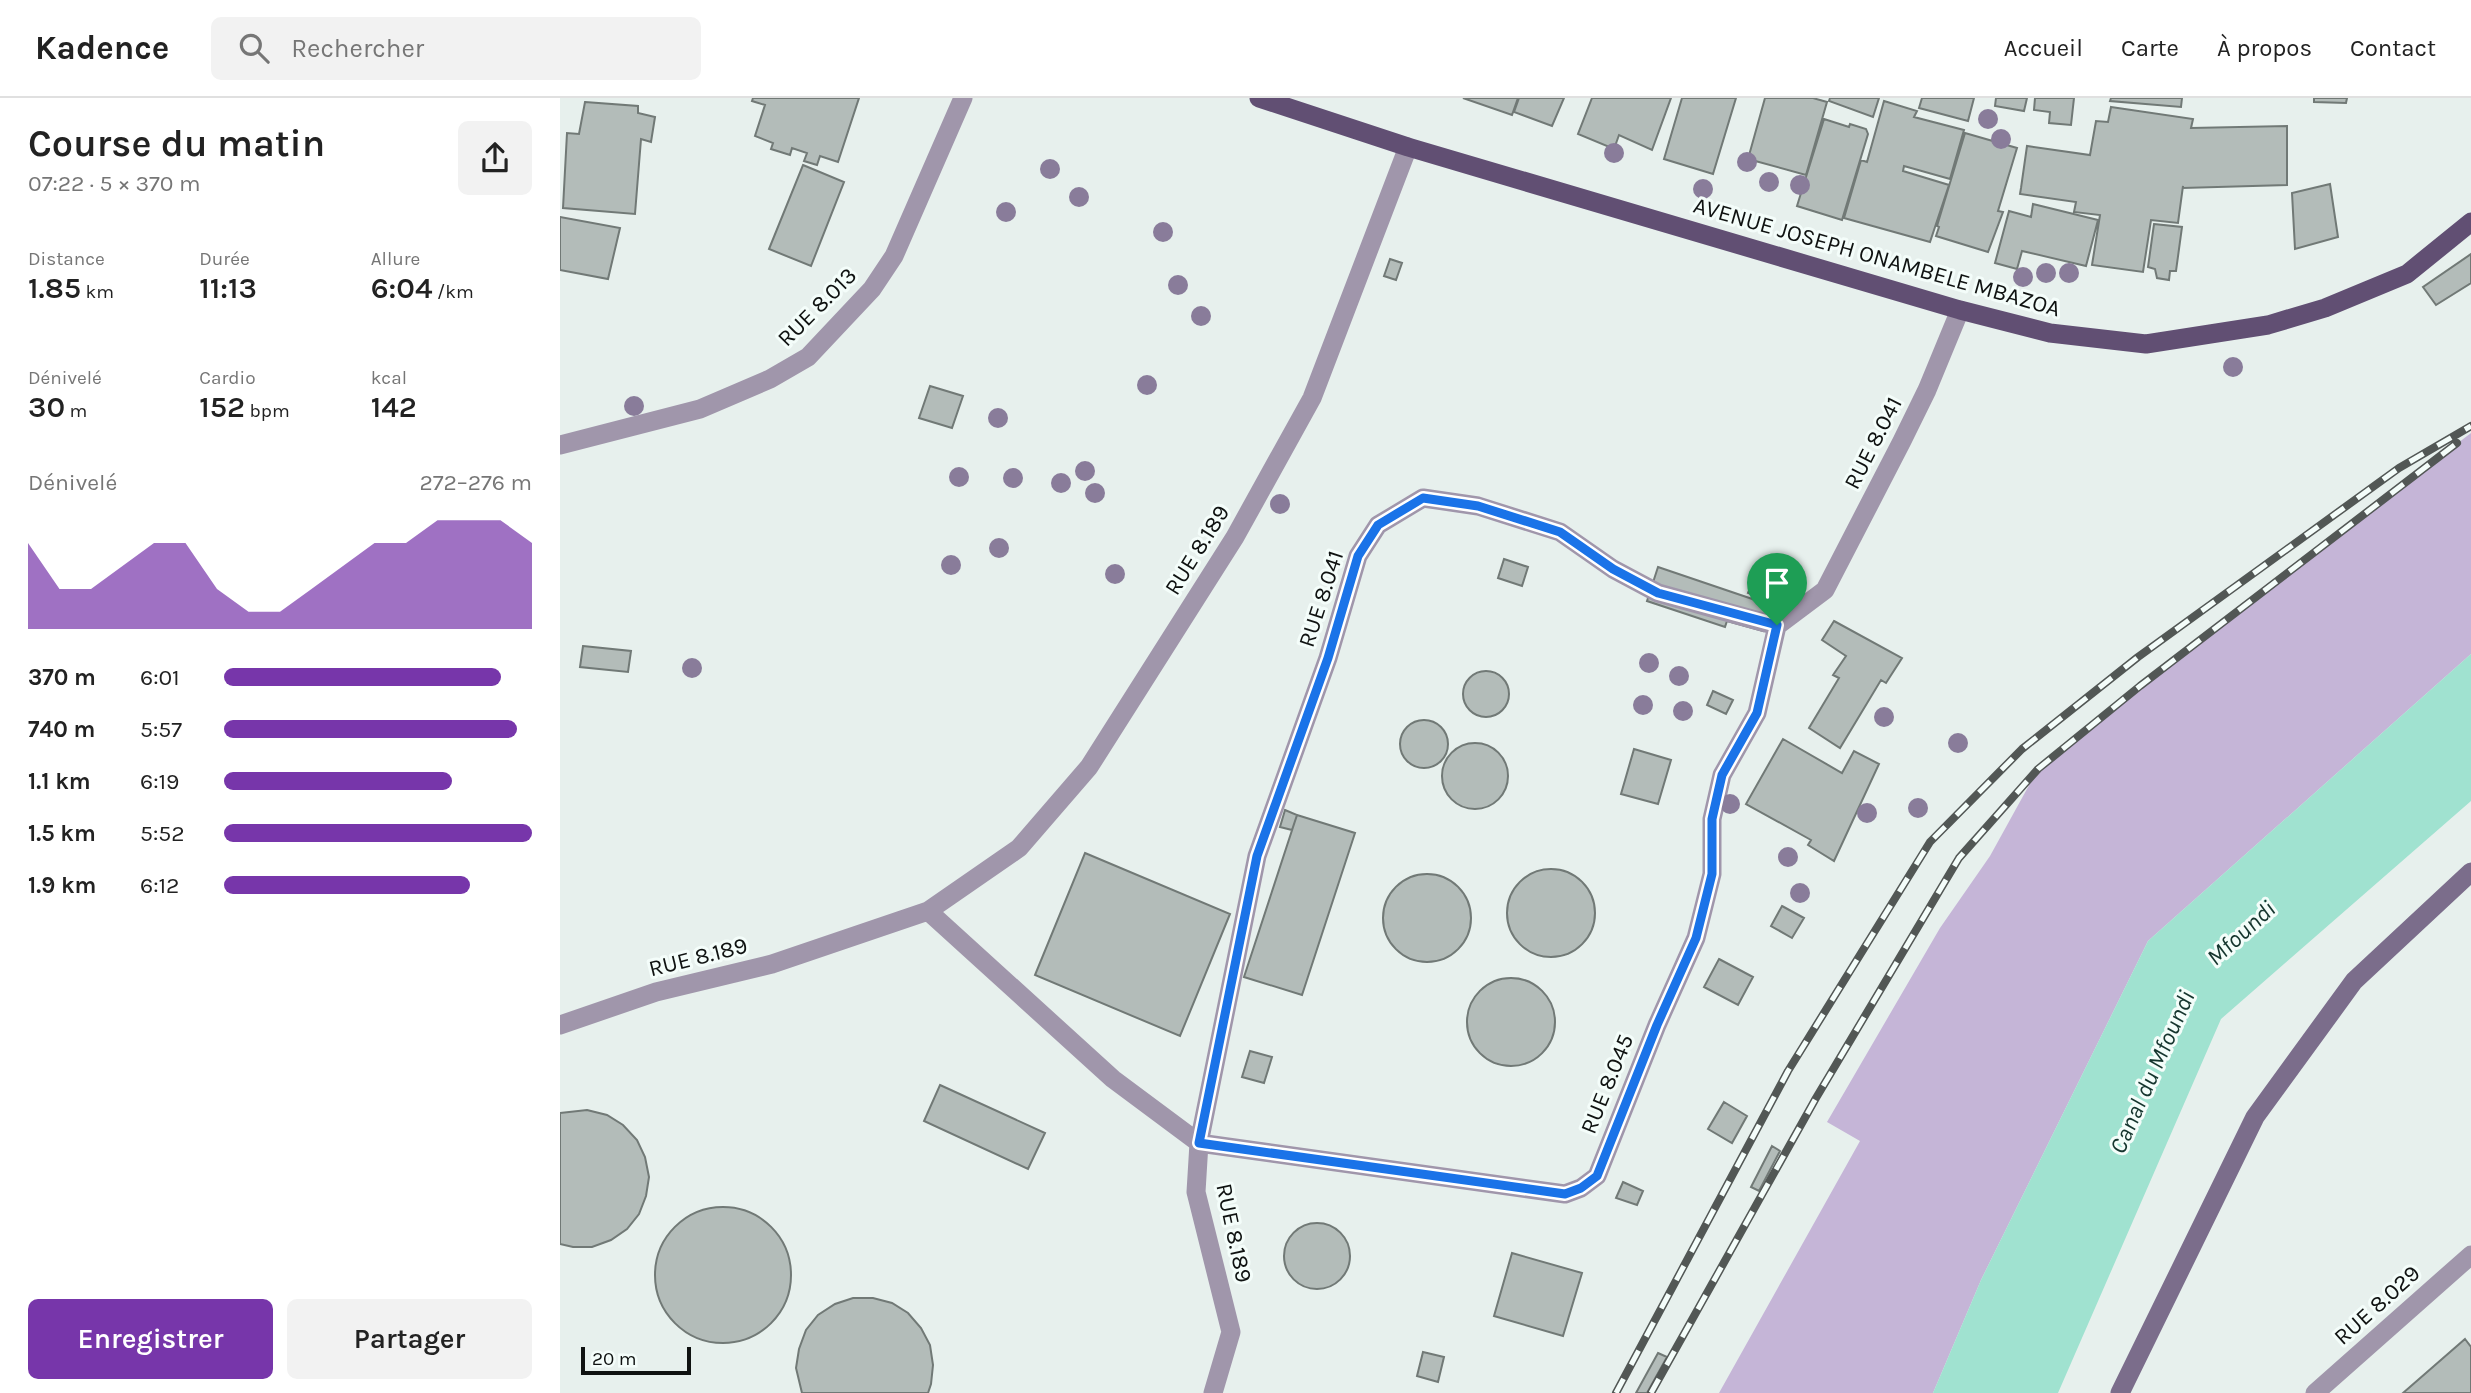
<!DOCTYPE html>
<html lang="fr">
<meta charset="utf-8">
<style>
:root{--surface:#fff;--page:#f2f2f2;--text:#222;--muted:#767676;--line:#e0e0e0;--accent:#7736aa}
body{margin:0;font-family:Karla,sans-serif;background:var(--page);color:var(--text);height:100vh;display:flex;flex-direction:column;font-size:26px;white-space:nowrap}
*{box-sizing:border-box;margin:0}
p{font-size:23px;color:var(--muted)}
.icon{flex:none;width:38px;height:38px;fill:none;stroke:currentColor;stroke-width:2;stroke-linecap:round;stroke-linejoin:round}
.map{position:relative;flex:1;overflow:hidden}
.drawer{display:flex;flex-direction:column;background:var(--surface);width:560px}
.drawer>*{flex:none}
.scale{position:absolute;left:21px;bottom:18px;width:110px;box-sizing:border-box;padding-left:7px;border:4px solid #0f1211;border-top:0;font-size:19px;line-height:24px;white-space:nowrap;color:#0f1211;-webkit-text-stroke:5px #f4fdfa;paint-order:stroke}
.pin{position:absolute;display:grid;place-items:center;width:60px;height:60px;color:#fff;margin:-72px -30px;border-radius:50% 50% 50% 0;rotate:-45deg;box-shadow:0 0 7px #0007}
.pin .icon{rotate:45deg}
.round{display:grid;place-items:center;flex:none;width:74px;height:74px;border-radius:10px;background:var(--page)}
.headline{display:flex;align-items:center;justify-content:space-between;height:119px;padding:0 28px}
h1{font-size:38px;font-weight:600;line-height:52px}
.metrics{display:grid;grid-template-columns:repeat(3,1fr);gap:10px;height:119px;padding:7px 28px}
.metrics div{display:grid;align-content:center}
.metrics b{font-size:30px;font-weight:600}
.metrics small{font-size:19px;font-weight:400}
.metrics p{font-size:19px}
.chart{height:196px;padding:14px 28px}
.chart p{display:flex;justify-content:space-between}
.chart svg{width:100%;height:126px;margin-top:7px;fill:var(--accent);opacity:.7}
.action{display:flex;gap:14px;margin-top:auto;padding:14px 28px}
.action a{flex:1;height:80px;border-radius:10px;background:var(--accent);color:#fff;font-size:28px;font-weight:600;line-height:80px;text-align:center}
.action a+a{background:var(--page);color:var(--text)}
ul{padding:0 28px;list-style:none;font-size:23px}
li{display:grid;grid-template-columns:112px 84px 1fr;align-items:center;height:52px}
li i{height:18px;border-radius:9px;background:var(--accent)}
header{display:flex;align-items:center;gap:42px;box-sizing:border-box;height:98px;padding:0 35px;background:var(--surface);border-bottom:2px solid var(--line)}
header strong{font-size:33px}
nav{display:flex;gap:38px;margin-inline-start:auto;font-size:24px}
.search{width:490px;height:63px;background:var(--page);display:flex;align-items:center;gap:18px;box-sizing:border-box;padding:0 24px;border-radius:10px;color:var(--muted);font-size:26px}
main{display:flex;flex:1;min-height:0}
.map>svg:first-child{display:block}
.green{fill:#c5b5d7}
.water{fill:#a0e2d0}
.building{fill:#b3bcb9;stroke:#717976;stroke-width:2}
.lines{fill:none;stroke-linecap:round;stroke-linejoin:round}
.minor{stroke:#a096ab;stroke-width:19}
.tertiary{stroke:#a096ab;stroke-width:19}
.secondary{stroke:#7b6d8b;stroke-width:19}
.primary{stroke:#614f73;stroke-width:19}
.rail-casing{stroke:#525755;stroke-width:8}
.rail{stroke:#f4fdfa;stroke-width:5;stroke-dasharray:16;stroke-linecap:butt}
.tree{fill:#897c9a}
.route-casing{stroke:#fff;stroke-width:14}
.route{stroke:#1a73e8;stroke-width:9}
.labels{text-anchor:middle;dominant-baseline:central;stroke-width:6;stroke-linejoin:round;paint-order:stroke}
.street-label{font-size:23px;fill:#0f1211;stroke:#f4fdfa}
.water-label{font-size:24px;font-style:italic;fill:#15352e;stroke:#f4fdfa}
</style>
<header>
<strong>Kadence</strong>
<div class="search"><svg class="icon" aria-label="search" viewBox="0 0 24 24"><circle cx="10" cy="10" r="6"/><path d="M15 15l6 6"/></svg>Rechercher</div>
<nav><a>Accueil</a><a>Carte</a><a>À propos</a><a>Contact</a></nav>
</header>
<main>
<section class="drawer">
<div class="headline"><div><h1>Course du matin</h1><p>07:22 · 5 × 370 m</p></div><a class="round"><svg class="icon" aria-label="share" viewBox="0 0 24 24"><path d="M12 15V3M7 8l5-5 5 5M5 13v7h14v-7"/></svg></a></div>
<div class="metrics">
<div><p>Distance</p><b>1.85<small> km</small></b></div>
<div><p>Durée</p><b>11:13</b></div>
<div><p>Allure</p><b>6:04<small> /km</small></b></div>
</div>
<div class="metrics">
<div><p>Dénivelé</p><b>30<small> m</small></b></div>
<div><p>Cardio</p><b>152<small> bpm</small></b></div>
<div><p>kcal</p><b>142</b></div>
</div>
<div class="chart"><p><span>Dénivelé</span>272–276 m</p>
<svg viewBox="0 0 160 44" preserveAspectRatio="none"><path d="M0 44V14L10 30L20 30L30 22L40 14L50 14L60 30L70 38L80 38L90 30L100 22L110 14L120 14L130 6L140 6L150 6L160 14V44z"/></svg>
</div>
<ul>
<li><b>370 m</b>6:01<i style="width:90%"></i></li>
<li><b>740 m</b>5:57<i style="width:95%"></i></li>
<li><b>1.1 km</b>6:19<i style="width:74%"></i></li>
<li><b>1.5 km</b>5:52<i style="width:100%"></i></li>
<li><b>1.9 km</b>6:12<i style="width:80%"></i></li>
</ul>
<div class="action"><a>Enregistrer</a><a>Partager</a></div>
</section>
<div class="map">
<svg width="1911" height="1295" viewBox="0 0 1911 1295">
<rect width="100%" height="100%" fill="#e7f0ed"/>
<path class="green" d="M 1911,335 L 1911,556 L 1588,843 L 1421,1182 L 1373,1295 L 1159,1295 L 1300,1043 L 1267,1024 L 1380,830 L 1430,758 L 1478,671 L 1580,588 Z"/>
<path class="water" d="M 1911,556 L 1911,703 L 1661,921 L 1498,1295 L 1373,1295 L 1421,1182 L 1588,843 Z"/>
<path class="building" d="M 193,0 L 299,0 L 278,64 L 260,58 L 257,67 L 244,63 L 247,55 L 232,50 L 230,57 L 211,51 L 213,45 L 195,38 L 205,7 L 192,3 Z
M 903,0 L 958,0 L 952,17 Z
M 959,0 L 1004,0 L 992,28 L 954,14 Z
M 1032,0 L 1111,0 L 1092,52 L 1059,37 L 1054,51 L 1018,36 Z
M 1122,0 L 1176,0 L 1153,76 L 1104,61 Z
M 1205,0 L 1253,0 L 1267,4 L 1246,77 L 1188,61 Z
M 1270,0 L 1319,0 L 1313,19 L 1269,3 Z
M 1362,0 L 1414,0 L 1408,23 L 1359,10 Z
M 1436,0 L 1467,0 L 1464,13 L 1435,8 Z
M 1475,0 L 1514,0 L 1511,27 L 1489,25 L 1490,14 L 1474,12 Z
M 1551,0 L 1622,0 L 1621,9 L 1550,3 Z
M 1754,0 L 1787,0 L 1786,5 L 1754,4 Z
M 1324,3 L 1357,13 L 1354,19 L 1404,32 L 1390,81 L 1344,68 L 1343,73 L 1389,87 L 1370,144 L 1284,120 L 1301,62 L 1307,64 Z
M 25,4 L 78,8 L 78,15 L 95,19 L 91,44 L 81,41 L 75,116 L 3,110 L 7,35 L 19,36 Z
M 1551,9 L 1633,21 L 1631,30 L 1727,28 L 1727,87 L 1623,90 L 1623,88 L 1618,125 L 1591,122 L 1583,174 L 1532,167 L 1540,117 L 1514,114 L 1516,104 L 1460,96 L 1461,90 L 1467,48 L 1530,57 L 1536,23 L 1548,24 Z
M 1264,21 L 1289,29 L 1290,26 L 1306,31 L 1308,36 L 1282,122 L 1237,108 Z
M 1405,35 L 1457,50 L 1438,113 L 1443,114 L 1428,154 L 1376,138 L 1379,129 L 1377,128 Z
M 243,67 L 284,84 L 251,168 L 209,151 Z
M 1770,86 L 1778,139 L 1735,151 L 1732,95 Z
M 1473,106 L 1538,122 L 1526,168 L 1462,153 L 1457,171 L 1435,165 L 1449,113 L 1471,119 Z
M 0,119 L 60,130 L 48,181 L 0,172 Z
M 1594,126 L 1622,129 L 1616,173 L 1610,173 L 1609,182 L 1597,180 L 1595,171 L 1588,169 Z
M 1911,156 L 1911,185 L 1876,207 L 1863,189 Z
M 830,161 L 842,165 L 836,182 L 824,178 Z
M 370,288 L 403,298 L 392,330 L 359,320 Z
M 944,461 L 968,469 L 962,488 L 938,480 Z
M 1098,469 L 1210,507 L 1203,533 L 1167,523 L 1165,529 L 1087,503 Z
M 1198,470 L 1234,482 L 1227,509 L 1188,495 Z
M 1274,523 L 1342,560 L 1326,585 L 1321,582 L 1280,650 L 1249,630 L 1279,580 L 1273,577 L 1286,558 L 1262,542 Z
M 23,548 L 71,553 L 68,574 L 20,569 Z
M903 596a23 23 0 1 1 46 0a23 23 0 1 1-46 0Z
M 1153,593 L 1173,602 L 1166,616 L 1147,607 Z
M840 646a24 24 0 1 1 48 0a24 24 0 1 1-48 0Z
M 1223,641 L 1282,675 L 1294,653 L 1319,666 L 1274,763 L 1248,747 L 1251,742 L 1186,706 Z
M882 678a33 33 0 1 1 66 0a33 33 0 1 1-66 0Z
M 1074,651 L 1111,662 L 1098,706 L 1061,696 Z
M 725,712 L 737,717 L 732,732 L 720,729 Z
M 737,717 L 795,735 L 742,897 L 684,879 Z
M 525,755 L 670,816 L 620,938 L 475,877 Z
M947 815a44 44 0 1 1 88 0a44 44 0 1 1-88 0Z
M823 820a44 44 0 1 1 88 0a44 44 0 1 1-88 0Z
M 1222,808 L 1244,820 L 1232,840 L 1211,828 Z
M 1159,861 L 1193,879 L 1178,907 L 1144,889 Z
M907 924a44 44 0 1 1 88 0a44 44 0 1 1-88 0Z
M 690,953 L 712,959 L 704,985 L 682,979 Z
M 380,987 L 485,1035 L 468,1071 L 364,1023 Z
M 1164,1004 L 1187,1018 L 1172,1045 L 1148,1031 Z
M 27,1012 L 47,1017 L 63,1027 L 77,1042 L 85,1059 L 89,1079 L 86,1098 L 79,1116 L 67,1131 L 51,1142 L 32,1149 L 13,1149 L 0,1146 L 0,1015 Z
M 1212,1048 L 1220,1053 L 1199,1093 L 1191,1089 Z
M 1063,1084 L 1083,1093 L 1077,1107 L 1056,1100 Z
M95 1177a68 68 0 1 1 136 0a68 68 0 1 1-136 0Z
M724 1158a33 33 0 1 1 66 0a33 33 0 1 1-66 0Z
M 952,1155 L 1022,1175 L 1003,1238 L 934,1218 Z
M 293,1200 L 313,1200 L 332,1205 L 348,1215 L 361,1230 L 370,1247 L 373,1267 L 371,1286 L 368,1295 L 242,1295 L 236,1270 L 239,1251 L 246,1232 L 258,1217 L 275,1206 Z
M 1905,1241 L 1911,1249 L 1911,1295 L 1843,1295 Z
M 863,1254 L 884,1259 L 878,1284 L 857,1278 Z
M 1098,1255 L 1107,1259 L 1087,1295 L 1076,1295 Z"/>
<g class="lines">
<path class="minor" d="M 1217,528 L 1197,615 L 1162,677 L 1152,721 L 1152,776 L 1136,840 L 1097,927 L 1037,1078 L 1021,1090 L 1005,1096 L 639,1045 L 697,758 L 768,560 L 798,458 L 818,427 L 863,400 L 918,408 L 1000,434 L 1053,471 L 1098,495 L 1217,528 L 1265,492 L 1342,343 L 1367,292 L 1400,212
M 368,813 L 553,981 L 639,1045 L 636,1094 L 671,1234 L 653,1295
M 0,927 L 96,894 L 212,866 L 368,813 L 459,750 L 529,669 L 675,439 L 752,300 L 848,49
M 1755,1295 L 1911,1157"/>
<path class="tertiary" d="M 0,347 L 140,311 L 210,281 L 248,259 L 312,191 L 334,158 L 403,0"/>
<path class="secondary" d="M 1560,1295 L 1695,1019 L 1794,883 L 1911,774"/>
<path class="primary" d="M 699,0 L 848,49 L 1400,212 L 1490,235 L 1586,246 L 1708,227 L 1765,210 L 1847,176 L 1911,124"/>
<g class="rail-casing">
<path id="rail" d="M 1056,1295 L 1228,973 L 1370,744 L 1462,651 L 1578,559 L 1839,370 L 1911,328
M 1091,1295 L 1256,1000 L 1399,760 L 1478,671 L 1580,588 L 1897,345"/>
</g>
<use href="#rail" class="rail"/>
</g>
<g class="tree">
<circle cx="1428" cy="21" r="10"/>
<circle cx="1441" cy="41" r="10"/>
<circle cx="1054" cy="55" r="10"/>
<circle cx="1187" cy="64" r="10"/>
<circle cx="490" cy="71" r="10"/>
<circle cx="1209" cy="84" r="10"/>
<circle cx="1240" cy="87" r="10"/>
<circle cx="1143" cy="91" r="10"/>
<circle cx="519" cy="99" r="10"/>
<circle cx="446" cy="114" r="10"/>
<circle cx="603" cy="134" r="10"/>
<circle cx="1486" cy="175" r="10"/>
<circle cx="1509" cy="175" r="10"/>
<circle cx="1463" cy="179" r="10"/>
<circle cx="618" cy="187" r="10"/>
<circle cx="641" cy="218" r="10"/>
<circle cx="1673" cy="269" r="10"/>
<circle cx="587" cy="287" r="10"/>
<circle cx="74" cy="308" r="10"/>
<circle cx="438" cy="320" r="10"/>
<circle cx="525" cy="373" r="10"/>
<circle cx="399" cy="379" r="10"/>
<circle cx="453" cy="380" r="10"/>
<circle cx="501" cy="385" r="10"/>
<circle cx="535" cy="395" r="10"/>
<circle cx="720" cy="406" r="10"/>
<circle cx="439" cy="450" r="10"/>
<circle cx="391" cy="467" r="10"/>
<circle cx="555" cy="476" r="10"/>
<circle cx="1089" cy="565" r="10"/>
<circle cx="132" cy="570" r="10"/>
<circle cx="1119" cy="578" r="10"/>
<circle cx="1083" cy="607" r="10"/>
<circle cx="1123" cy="613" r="10"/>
<circle cx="1324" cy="619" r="10"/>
<circle cx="1398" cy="645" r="10"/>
<circle cx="1170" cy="706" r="10"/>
<circle cx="1358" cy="710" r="10"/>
<circle cx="1307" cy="715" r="10"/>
<circle cx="1228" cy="759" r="10"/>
<circle cx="1240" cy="795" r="10"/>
</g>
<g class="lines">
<g class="route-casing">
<path id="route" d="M 863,400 L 918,408 L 1000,434 L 1053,471 L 1098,495 L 1217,527 L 1197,615 L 1162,677 L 1152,721 L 1152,776 L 1136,840 L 1097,927 L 1037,1078 L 1021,1090 L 1005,1096 L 639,1045 L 697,758 L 768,560 L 798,458 L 818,427 Z"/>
</g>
<use href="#route" class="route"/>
</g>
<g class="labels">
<g class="street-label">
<text transform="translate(1317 159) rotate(16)">AVENUE JOSEPH ONAMBELE MBAZOA</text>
<text transform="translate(257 209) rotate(-45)">RUE 8.013</text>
<text transform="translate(1313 345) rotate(-63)">RUE 8.041</text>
<text transform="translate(637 452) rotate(-58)">RUE 8.189</text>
<text transform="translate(761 501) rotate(-72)">RUE 8.041</text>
<text transform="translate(138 859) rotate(-14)">RUE 8.189</text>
<text transform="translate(1047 986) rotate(-68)">RUE 8.045</text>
<text transform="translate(674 1135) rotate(78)">RUE 8.189</text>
<text transform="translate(1817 1207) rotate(-42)">RUE 8.029</text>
</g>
<g class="water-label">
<text transform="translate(1681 835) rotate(-42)">Mfoundi</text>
<text transform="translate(1592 974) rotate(-66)">Canal du Mfoundi</text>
</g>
</g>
</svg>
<div class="scale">20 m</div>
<div class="pin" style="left:1217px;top:527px;background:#1e9e55"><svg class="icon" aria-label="arrive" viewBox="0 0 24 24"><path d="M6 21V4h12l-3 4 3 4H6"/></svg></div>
</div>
</main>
